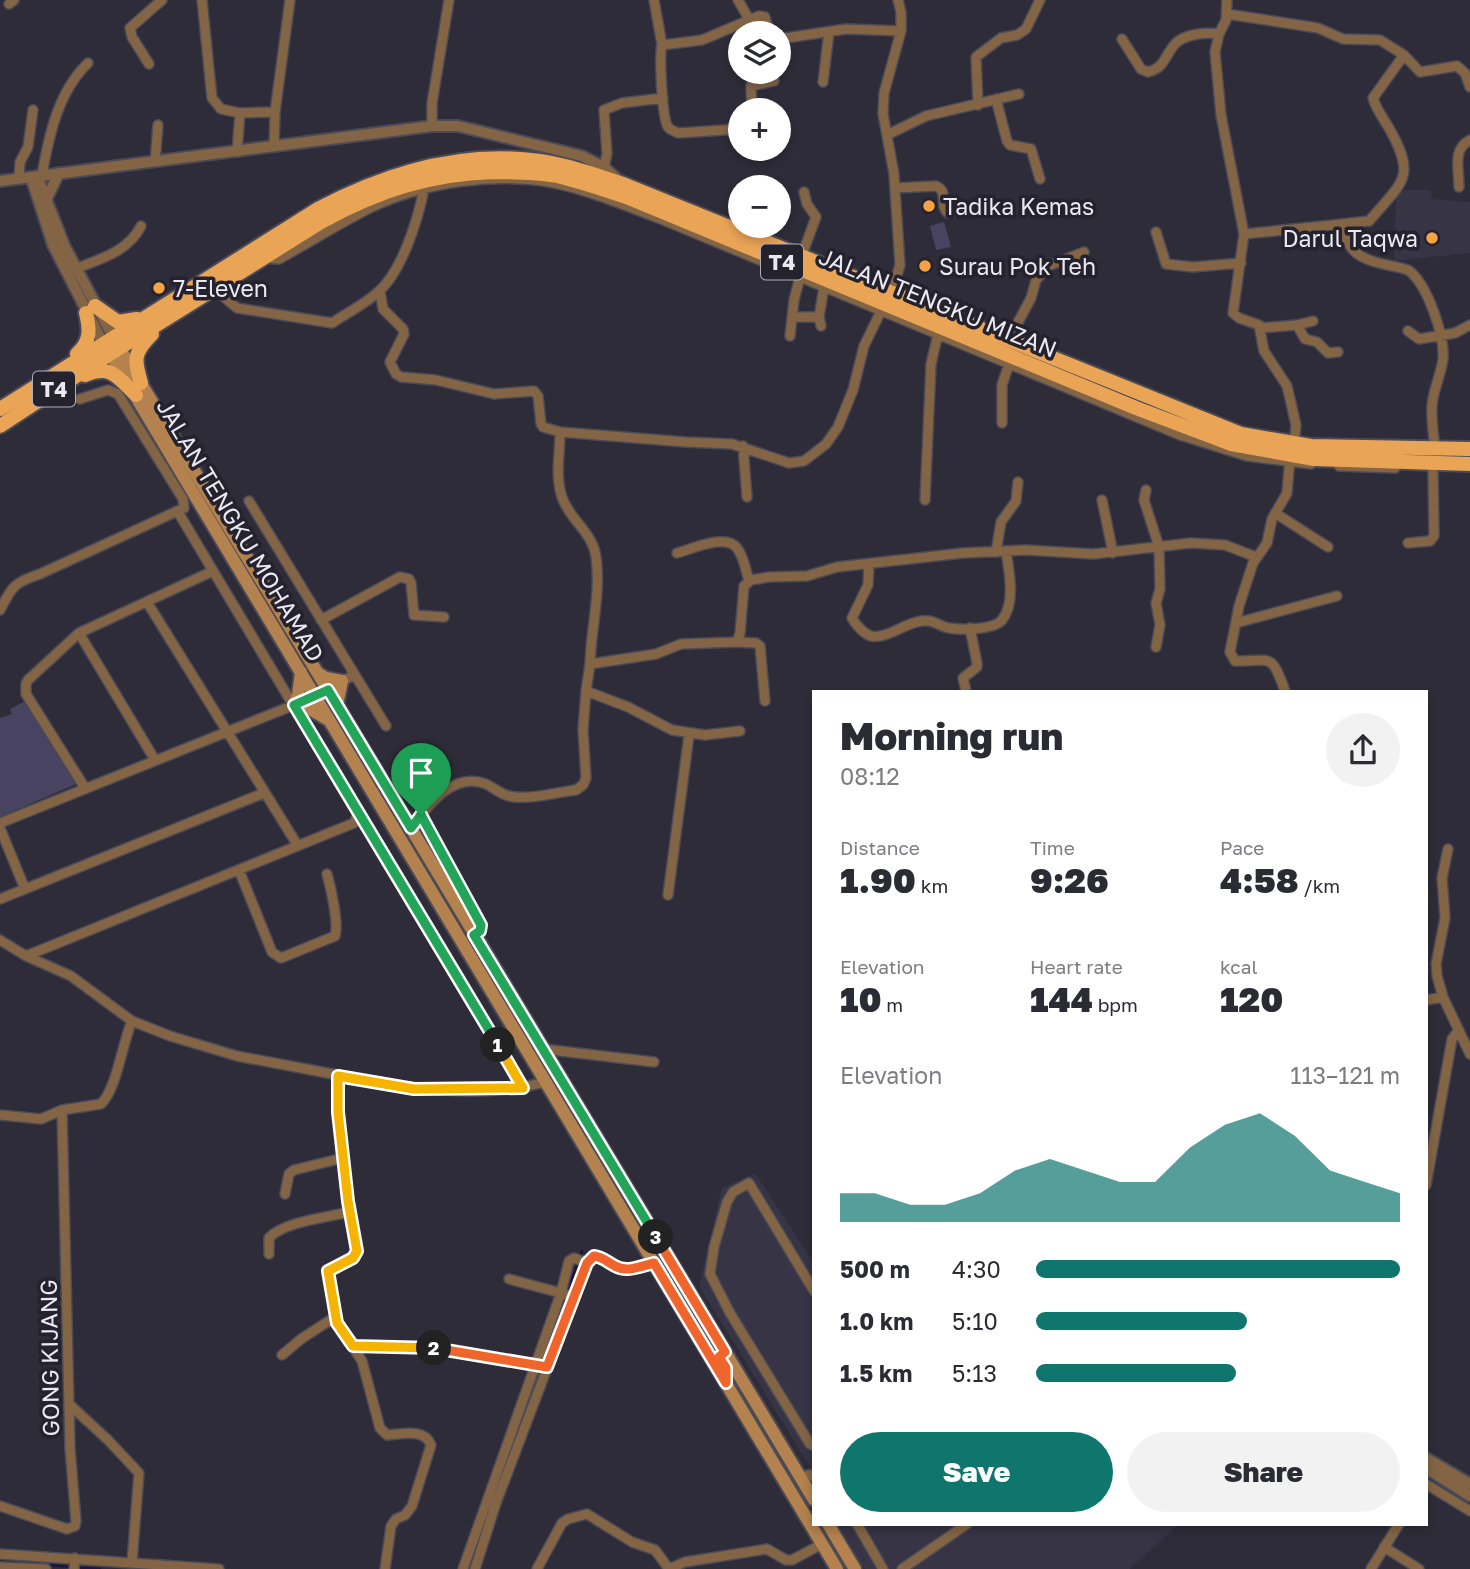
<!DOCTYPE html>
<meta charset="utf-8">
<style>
:root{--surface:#fff;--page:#f2f2f3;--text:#2b2b33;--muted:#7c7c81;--accent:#0f766e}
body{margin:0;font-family:"Golos Text",sans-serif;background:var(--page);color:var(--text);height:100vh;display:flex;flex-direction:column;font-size:26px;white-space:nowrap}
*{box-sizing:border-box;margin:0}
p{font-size:23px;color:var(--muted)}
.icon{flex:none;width:38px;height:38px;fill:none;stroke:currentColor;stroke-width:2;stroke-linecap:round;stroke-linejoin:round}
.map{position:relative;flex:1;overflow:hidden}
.drawer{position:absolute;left:812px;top:690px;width:616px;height:836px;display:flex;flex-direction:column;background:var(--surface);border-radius:0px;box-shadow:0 4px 10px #0003}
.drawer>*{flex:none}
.fabs{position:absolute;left:728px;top:21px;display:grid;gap:14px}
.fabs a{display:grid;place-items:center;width:63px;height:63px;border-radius:50%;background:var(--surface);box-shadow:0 4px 10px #0003;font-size:35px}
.pin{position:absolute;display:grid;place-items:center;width:60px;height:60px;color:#fff;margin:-72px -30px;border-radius:50% 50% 50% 0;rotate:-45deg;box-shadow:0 0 7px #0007}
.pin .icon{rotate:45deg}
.km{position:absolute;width:35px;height:35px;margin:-18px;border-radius:50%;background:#222;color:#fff;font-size:19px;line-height:35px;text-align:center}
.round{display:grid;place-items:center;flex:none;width:74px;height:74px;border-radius:37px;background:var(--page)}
.head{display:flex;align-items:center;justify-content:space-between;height:119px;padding:0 28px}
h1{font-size:38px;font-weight:800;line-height:52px}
.figures{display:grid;grid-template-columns:repeat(3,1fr);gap:10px;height:119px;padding:7px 28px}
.figures div{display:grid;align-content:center}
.figures b{font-size:35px;font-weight:800}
.figures small{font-size:19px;font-weight:400}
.figures p{font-size:19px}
.chart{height:196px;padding:14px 28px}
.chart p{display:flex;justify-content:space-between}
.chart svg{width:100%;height:126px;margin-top:7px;fill:var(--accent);opacity:.7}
.action{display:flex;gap:14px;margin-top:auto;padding:14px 28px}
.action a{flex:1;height:80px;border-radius:42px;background:var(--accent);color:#fff;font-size:28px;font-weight:800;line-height:80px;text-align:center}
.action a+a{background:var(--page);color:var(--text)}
ul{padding:0 28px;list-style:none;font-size:23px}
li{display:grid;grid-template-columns:112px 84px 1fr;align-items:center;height:52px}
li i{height:18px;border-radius:9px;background:var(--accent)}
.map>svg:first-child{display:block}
.built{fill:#363445}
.green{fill:#474360}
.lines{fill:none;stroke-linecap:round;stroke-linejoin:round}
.stream{stroke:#1e143d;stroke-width:2.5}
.minor-casing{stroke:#4b4a56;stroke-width:12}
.tertiary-casing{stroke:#4b4a56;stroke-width:14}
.secondary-casing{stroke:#4b4a56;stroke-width:16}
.trunk-casing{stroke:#4b4a56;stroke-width:18}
.minor{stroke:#836545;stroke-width:9}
.tertiary{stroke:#836545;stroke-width:10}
.secondary{stroke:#b3824e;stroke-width:12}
.trunk{stroke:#eaa456;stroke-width:14}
.split-1-casing{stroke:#fff;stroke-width:14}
.split-2-casing{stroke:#fff;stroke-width:14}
.split-3-casing{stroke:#fff;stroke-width:14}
.split-4-casing{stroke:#fff;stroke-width:14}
.split-1{stroke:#22a559;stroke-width:9}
.split-2{stroke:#f5b400;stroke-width:9}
.split-3{stroke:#f0652b;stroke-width:9}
.split-4{stroke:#22a559;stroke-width:9}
.poi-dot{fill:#f4a344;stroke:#24222d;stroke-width:2.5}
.labels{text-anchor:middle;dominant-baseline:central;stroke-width:7;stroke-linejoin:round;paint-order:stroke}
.shield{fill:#24222d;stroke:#afadb6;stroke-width:2}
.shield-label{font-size:21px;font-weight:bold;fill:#eae9f1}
.poi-label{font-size:23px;fill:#eae9f1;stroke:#24222d;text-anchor:start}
.street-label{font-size:23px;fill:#eae9f1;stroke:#24222d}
</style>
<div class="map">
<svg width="1470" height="1569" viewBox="0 0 1470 1569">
<rect width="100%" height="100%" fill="#2d2c38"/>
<path class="built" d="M 1404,190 L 1430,190 L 1433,199 L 1470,202 L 1470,253 L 1394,261 L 1396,197 Z
M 755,1173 L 814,1263 L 814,1465 L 810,1467 L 699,1286 L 722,1188 Z
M 831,1524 L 1179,1524 L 1130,1569 L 865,1569 Z"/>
<path class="green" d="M 944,222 L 951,247 L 936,250 L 930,226 Z
M 27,700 L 76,779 L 76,784 L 0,817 L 0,718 L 12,714 L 10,709 Z"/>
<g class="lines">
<path class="stream" d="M 568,1291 L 582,1251
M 514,1443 L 566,1297
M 0,1562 L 24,1564
M 48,1565 L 100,1569
M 469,1569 L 479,1541"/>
<g class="minor-casing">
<path id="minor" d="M 202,0 L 212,98 L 221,109 L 240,113 L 237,152
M 654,0 L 662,45 L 702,40 L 759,16 L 765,17 L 769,33
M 738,0 L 749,19
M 1227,0 L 1226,20 L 1219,34 L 1215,52 L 1221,115 L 1244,234 L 1233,313 L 1239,318 L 1259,325 L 1264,351 L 1287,386 L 1296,425 L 1294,444
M 9,4 L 14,0
M 1227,14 L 1318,28 L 1343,39 L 1380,40 L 1404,55 L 1420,72 L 1457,66 L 1465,73 L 1470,87
M 779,39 L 846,29 L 901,31
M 1122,39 L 1141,69 L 1148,72 C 1165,68 1165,55 1175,44 C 1184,34 1206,32 1219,34
M 662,45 C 659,56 662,118 668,127 C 670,130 674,131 678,133 L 740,129
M 149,64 L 132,37 L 130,28 L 162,0
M 823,82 L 829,32
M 996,99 L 1007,141 L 1010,145 L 1031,149 L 1040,179
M 978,105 L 976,57 L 1001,38 L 1017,35 L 1026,29 L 1040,0
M 752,110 L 751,86 L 774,81
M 240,113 L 275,112
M 432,126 L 432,103 L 449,0
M 887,135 L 926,116 L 1019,94
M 274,147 L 275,112 L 290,0
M 155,162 L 158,125
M 603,172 L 607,154 L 604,110 L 622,103 L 663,98
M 42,175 C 49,135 58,92 88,63
M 19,178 L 20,162 L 28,147 L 33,110
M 1459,187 C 1459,169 1452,149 1470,140
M 895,188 L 936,186 C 949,191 939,206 948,213 L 991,202
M 1333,225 L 1369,221 C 1403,181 1417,178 1389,128 C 1383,118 1376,109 1373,98 L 1404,55
M 1156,232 L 1166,264 L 1193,267 L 1241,263
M 1244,234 L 1333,225 C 1345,231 1345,241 1354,251 C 1366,263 1392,265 1408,270 C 1427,283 1445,336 1443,359 C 1441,375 1433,390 1432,406 C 1431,421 1434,436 1435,450
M 802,255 L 816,217 L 807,204 L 804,192
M 264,258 L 279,259 C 310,242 340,223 372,207 C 425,182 496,172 554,183 C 591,191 626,206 661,219 L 1180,435 L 1247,456 L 1311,464
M 75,269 C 100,259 129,251 141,226
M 218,287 L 224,297 L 237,308 L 332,323 C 347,313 365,304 378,292 C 402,272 418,219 424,189
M 380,291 L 383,309 L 403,329 L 404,334 L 390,362 L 396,374 L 401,377 L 436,380 L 494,394 L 534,391 L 538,396 L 541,424 L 543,427 L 560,432 L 686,442 L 732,444 L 789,463 L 804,461 L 826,444 L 838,427 L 853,390 L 864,346 L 881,311
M 891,294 L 900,265 L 894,174 L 883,114 L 884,93 L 901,31 L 901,12 L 898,0
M 793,317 L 819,317
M 1297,325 L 1305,339 L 1317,342 L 1328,353 L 1338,352
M 821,326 L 819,317 L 824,287
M 1260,328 L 1297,325 L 1313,321
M 1408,331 L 1419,339 L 1455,333 L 1470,325
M 790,336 L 794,300 L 800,277
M 1008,341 L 1031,298 L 1036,280 L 1048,266 L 1084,252
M 1002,423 L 1002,385 L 1009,364
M 560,432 C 560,454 554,481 564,502 C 573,522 593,534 596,557 C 601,593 591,628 590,664
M 743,446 L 747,497
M 1339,466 L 1395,468
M 1146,490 L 1144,500 L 1159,547 L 1160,589 L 1156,603 L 1160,625 L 1156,647
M 925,500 L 931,364 L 938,334
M 1102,500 L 1113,553
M 249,501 L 386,726
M 1275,513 L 1328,547
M 1408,543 L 1430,541 L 1434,536 L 1433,470
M 996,552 L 1001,522 L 1016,501 L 1018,482
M 677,553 C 692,549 726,533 737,548 C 744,557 746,571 749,581
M 869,564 L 868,585 L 852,618 C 855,624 864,634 871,636 C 888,640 910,618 929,621 C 936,622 942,627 949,628 C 961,630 994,630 1002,620 C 1016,603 1009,571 1006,551
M 147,602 L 298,846
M 0,610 C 12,586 15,582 40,574 L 184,508 L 183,499 L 118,394 L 108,390 L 80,399
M 321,620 L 400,577 L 409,579 L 411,583 L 414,615 L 444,617
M 1236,623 L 1337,596
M 79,633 L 155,760
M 737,642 L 756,643 L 760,646 L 765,701
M 966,691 L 963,678 L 977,667 L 977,663 L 970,628
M 1285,691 C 1271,652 1272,661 1235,661 L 1230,652 L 1239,606 L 1253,563 L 1267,543 L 1272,519 L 1287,493 L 1290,457
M 740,731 L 705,735 L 672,730 L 628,707 L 586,691 L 590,664 L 656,654 L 681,644 L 737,642 L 740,633 L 744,586 L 751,580 L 769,577 L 807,576 L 837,567 L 963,553 L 1026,550 L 1093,554 L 1191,543 L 1225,545 L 1256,557
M 85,788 L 26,694 L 26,684 L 28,680 L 79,633 L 213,571
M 358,814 L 523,1088
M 420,815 L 481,925 L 480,931 L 474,935
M 0,823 L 294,705 L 354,675
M 0,828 L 25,889
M 411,828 C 428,806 452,771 486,784 C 496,789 504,797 516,797 C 535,799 557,792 576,790 L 583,785 L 586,778 L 583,730 L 586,691
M 1448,849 L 1442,878 L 1445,918 L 1436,964 L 1437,976 L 1443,997 L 1470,1054
M 239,870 L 272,952 L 281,958 L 335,936 C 339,924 331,888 327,874
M 668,895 L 689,735
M 0,899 L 264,793
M 0,940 L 26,956 L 354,823 L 358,814 L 178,512
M 26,956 L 71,976 L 132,1021
M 1426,1000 L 1443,997
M 543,1049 L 654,1062
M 0,1115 L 41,1119 L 62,1110 L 101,1104 C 117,1088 122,1044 132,1021 L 170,1036 L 237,1056 L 338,1075
M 1426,1185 L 1452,1039 L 1459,1030
M 285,1194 L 289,1174 L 294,1170 L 343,1158
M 269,1254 L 269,1238 C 283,1222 328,1217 349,1212
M 814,1291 L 749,1183 L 733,1192 L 727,1202 L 714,1247 L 710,1274 L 730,1313 L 810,1444 L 814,1446
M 565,1294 L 561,1293 L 569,1261 L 574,1258 L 587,1263
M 353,1346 L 445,1349 L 538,1365
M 282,1355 L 301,1339 L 335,1317
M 69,1404 L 108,1440 L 139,1473 L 132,1562
M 1426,1484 L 1470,1511
M 0,1506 L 67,1529 L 75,1526 L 76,1521 L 70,1448 L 62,1110
M 857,1524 L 883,1569
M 1384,1547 L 1419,1569
M 0,1554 L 219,1569
M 0,1567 L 46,1569
M 74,1569 L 75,1558
M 385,1569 L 391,1526 L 396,1519 L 405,1515 L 412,1506 L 431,1445 C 425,1428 402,1434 387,1435 L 380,1428 L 362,1361 L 337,1323 L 328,1271 L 353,1258 L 357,1251 L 347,1201 L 338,1112 L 338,1075 C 404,1089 480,1099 546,1082
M 463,1569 L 561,1293 L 509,1279
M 475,1569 L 496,1503 L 587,1263 L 594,1256 C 603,1257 607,1262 615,1266 C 627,1273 641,1266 654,1263
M 537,1569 L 562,1523 L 568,1519 L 587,1514 L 632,1542 L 655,1550 L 669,1569
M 669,1569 L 685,1562 L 767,1549 L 786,1560 L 792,1560 L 822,1544
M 902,1569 L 967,1524
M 1371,1569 L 1399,1524"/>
</g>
<g class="tertiary-casing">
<path id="tertiary" d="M 37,176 L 65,247 L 113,337
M 31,177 L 53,245 L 103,343
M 0,181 L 432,126 L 458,126 L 582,156 L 605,168 L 618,180
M 46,200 L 59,173
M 1426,1458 L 1470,1484
M 1426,1468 L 1470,1496
M 800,1477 L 814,1475"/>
</g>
<g class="secondary-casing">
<path id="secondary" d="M 115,341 L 328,690 L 814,1500
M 106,347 L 837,1569
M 301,672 L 298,695 L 294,705 L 305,706 L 327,719
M 318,673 L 326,678 L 342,681 L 337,705
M 828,1524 L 855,1569"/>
</g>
<g class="trunk-casing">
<path id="trunk" d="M 95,306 L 118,322 L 137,319
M 77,354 C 91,341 90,330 86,313
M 85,375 C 112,364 117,377 136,395
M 141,383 C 134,359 133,353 152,334
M 0,409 L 318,209 C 386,173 462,150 540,161 C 568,165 596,175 623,184 L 1241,434 L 1311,446 L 1470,449
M 0,426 L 110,354 L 321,222 C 378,191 429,174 493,172 C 514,172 537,172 557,176 C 582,182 605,190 629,198 L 1136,408 L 1231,444 L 1314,459 L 1470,464"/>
</g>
<use href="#minor" class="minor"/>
<use href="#tertiary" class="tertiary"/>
<use href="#secondary" class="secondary"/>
<use href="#trunk" class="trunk"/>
</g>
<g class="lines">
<g class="split-1-casing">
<path id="split-1" d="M 421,815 L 411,828 L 328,690 L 294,705 L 498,1045"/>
</g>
<g class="split-2-casing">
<path id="split-2" d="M 434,1348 L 353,1346 L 337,1323 L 328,1271 L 353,1258 L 357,1251 L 348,1201 L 338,1112 L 338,1076 L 414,1089 L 523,1088 L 498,1045"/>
</g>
<g class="split-3-casing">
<path id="split-3" d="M 434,1348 L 547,1367 L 587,1263 L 594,1256 C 603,1257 607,1262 615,1266 C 627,1273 641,1266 654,1263 L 726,1383 L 726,1368 L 719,1357 L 725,1352 L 656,1237"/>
</g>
<g class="split-4-casing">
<path id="split-4" d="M 421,815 L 481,925 L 480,931 L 474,935 L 656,1237"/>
</g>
<use href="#split-1" class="split-1"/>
<use href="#split-2" class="split-2"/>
<use href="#split-3" class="split-3"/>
<use href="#split-4" class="split-4"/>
</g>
<g class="poi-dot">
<circle cx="929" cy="206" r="7"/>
<circle cx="1432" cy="238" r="7"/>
<circle cx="925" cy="266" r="7"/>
<circle cx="159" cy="288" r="7"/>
</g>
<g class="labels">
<g class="shield">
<rect x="761" y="244.5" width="42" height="35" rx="5"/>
<rect x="33" y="371.5" width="42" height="35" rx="5"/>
</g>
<g class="shield-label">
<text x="782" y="262">T4</text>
<text x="54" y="389">T4</text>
</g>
<g class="poi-label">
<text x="943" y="206">Tadika Kemas</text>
<text x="1418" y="238" text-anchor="end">Darul Taqwa</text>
<text x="939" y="266">Surau Pok Teh</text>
<text x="173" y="288">7-Eleven</text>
</g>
<g class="street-label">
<text transform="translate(938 302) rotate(22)">JALAN TENGKU MIZAN</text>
<text transform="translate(241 530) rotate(59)">JALAN TENGKU MOHAMAD</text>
<text transform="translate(49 1358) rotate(-91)">GONG KIJANG</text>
</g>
</g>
</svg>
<div class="fabs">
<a><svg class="icon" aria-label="layers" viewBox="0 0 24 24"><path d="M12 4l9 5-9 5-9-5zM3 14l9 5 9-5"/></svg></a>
<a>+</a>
<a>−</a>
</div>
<div class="pin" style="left:421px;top:815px;background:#1e9e55"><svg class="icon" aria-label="arrive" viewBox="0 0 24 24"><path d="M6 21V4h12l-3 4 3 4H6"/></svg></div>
<b class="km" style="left:498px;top:1045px">1</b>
<b class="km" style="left:434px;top:1348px">2</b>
<b class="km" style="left:656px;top:1237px">3</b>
<section class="drawer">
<div class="head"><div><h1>Morning run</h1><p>08:12</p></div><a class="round"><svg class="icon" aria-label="share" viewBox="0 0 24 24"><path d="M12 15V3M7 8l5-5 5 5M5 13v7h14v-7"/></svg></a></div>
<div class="figures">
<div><p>Distance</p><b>1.90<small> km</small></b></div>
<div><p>Time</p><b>9:26</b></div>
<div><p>Pace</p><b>4:58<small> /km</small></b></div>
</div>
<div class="figures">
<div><p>Elevation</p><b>10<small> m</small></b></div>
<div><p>Heart rate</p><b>144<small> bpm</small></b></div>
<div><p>kcal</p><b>120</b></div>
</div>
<div class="chart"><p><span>Elevation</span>113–121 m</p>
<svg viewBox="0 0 160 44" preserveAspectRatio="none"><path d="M0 44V34L10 34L20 38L30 38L40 34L50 26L60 22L70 26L80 30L90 30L100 18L110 10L120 6L130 14L140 26L150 30L160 34V44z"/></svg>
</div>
<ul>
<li><b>500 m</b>4:30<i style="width:100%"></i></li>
<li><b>1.0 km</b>5:10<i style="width:58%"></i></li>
<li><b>1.5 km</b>5:13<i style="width:55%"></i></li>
</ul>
<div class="action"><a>Save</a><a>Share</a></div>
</section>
</div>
